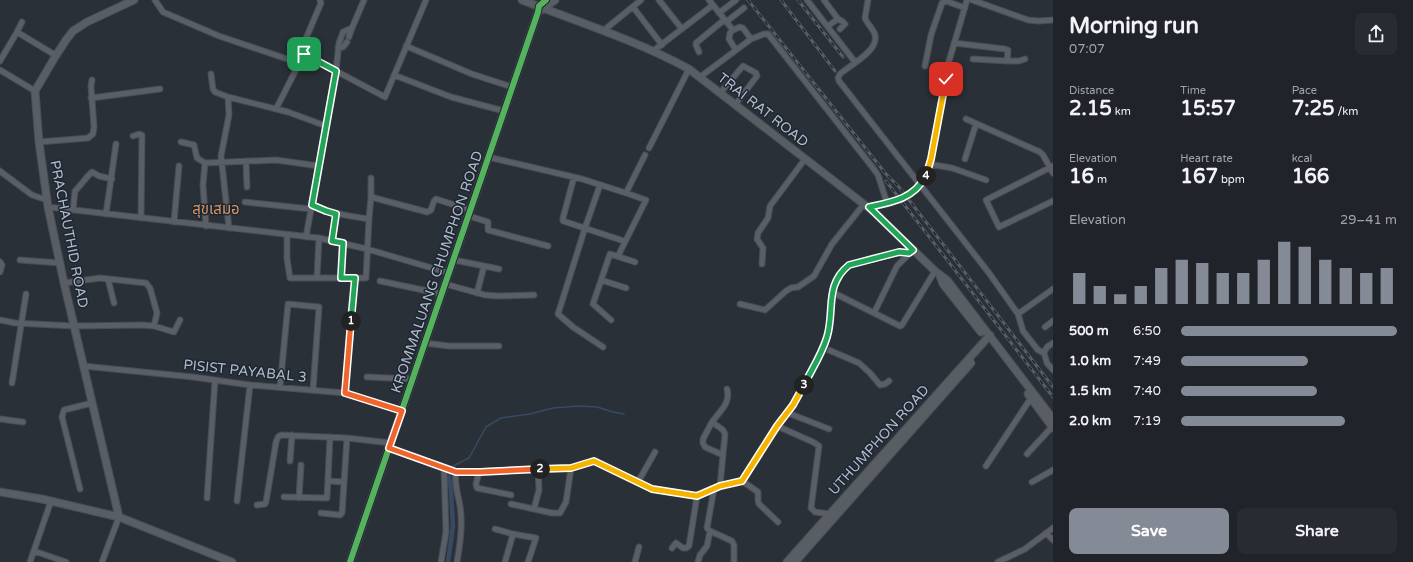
<!DOCTYPE html>
<meta charset="utf-8">
<style>
:root{--surface:#20242a;--page:#282c32;--text:#f1f3f6;--muted:#a2a4a8;--accent:#848b96}
body{margin:0;font-family:"Varela Round","Noto Sans Thai",sans-serif;background:var(--page);color:var(--text);height:100vh;display:flex;flex-direction:column;font-size:15px;white-space:nowrap}
*{box-sizing:border-box;margin:0}
p{font-size:13px;color:var(--muted)}
.icon{flex:none;width:22px;height:22px;fill:none;stroke:currentColor;stroke-width:2;stroke-linecap:round;stroke-linejoin:round}
.map{position:relative;flex:1;overflow:hidden}
.side{display:flex;flex-direction:column;background:var(--surface);width:360px}
.side>*{flex:none}
.pin{position:absolute;display:grid;place-items:center;width:34px;height:34px;color:#fff;margin:-17px;border-radius:8px;box-shadow:0 2px 6px #0006}
.km{position:absolute;width:20px;height:20px;margin:-10px;border-radius:50%;background:#222;color:#fff;font-size:11px;line-height:20px;text-align:center}
.round{display:grid;place-items:center;flex:none;width:42px;height:42px;border-radius:8px;background:var(--page)}
.head{display:flex;align-items:center;justify-content:space-between;height:68px;padding:0 16px}
h1{font-size:22px;font-weight:700;line-height:30px}
.stats{display:grid;grid-template-columns:repeat(3,1fr);gap:6px;height:68px;padding:4px 16px}
.stats div{display:grid;align-content:center}
.stats b{font-size:20px;font-weight:700}
.stats small{font-size:11px;font-weight:400}
.stats p{font-size:11px}
.chart{height:112px;padding:8px 16px}
.chart p{display:flex;justify-content:space-between}
.chart svg{width:100%;height:72px;margin-top:4px;stroke:var(--accent);stroke-width:6}
.action{display:flex;gap:8px;margin-top:auto;padding:8px 16px}
.action a{flex:1;height:46px;border-radius:8px;background:var(--accent);color:#fff;font-size:16px;font-weight:700;line-height:46px;text-align:center}
.action a+a{background:var(--page);color:var(--text)}
ul{padding:0 16px;list-style:none;font-size:13px}
li{display:grid;grid-template-columns:64px 48px 1fr;align-items:center;height:30px}
li i{height:10px;border-radius:5px;background:var(--accent)}
main{display:flex;flex:1;min-height:0}
.map>svg:first-child{display:block}
.lines{fill:none;stroke-linecap:round;stroke-linejoin:round}
.stream{stroke:#384963;stroke-width:1.5}
.canal{stroke:#384963;stroke-width:4.5}
.street-casing{stroke:#484c53;stroke-width:7}
.secondary-casing{stroke:#484c53;stroke-width:9}
.street{stroke:#5a5e66;stroke-width:5}
.secondary{stroke:#595d64;stroke-width:7}
.rail-casing{stroke:#595d64;stroke-width:3}
.rail{stroke:#1d2633;stroke-width:1.5;stroke-dasharray:4.5;stroke-linecap:butt}
.cycleway-casing{stroke:#1d2633;stroke-width:8}
.cycleway{stroke:#56b35d;stroke-width:6}
.split-1-casing{stroke:#fff;stroke-width:8}
.split-2-casing{stroke:#fff;stroke-width:8}
.split-3-casing{stroke:#fff;stroke-width:8}
.split-4-casing{stroke:#fff;stroke-width:8}
.split-5-casing{stroke:#fff;stroke-width:8}
.split-1{stroke:#22a559;stroke-width:5}
.split-2{stroke:#f0652b;stroke-width:5}
.split-3{stroke:#f5b400;stroke-width:5}
.split-4{stroke:#22a559;stroke-width:5}
.split-5{stroke:#f5b400;stroke-width:5}
.labels{text-anchor:middle;dominant-baseline:central;stroke-width:3;stroke-linejoin:round;paint-order:stroke}
.street-label{font-size:14px;fill:#b4bcc9;stroke:#1d2633}
.neighbourhood-label{font-size:15px;fill:#d59563;stroke:#1d2633}
</style>
<main>
<div class="map">
<svg width="1053" height="562" viewBox="0 0 1053 562">
<rect width="100%" height="100%" fill="#2a3038"/>
<g class="lines">
<path class="stream" d="M 449,477 L 451,467 L 469,458 L 486,427 L 501,418 L 530,414 L 553,408 L 579,406 L 597,407 L 613,412 L 624,414"/>
<path class="canal" d="M 448,562 L 453,526 L 451,490 L 449,477"/>
<g class="street-casing">
<path id="street" d="M 155,0 L 163,12 L 219,36 L 299,63
M 659,0 L 682,29
M 709,0 L 733,30 L 740,27 L 743,28 L 751,39 L 764,34 L 768,34 L 873,168 L 878,175 L 887,203
M 807,0 L 855,62
M 824,0 L 838,19 L 828,26
M 868,0 L 865,18 C 867,24 873,28 875,35 C 879,51 850,65 840,74 L 838,78 L 839,81 L 989,273 L 1018,314 L 1023,331 L 1038,350 L 1044,353 L 1047,363 L 1053,370
M 972,0 L 1028,20 L 1038,21 L 1053,20
M 633,7 L 662,45
M 719,13 L 736,0
M 838,19 L 842,21 L 845,24 L 840,29
M 726,22 L 744,8
M 733,30 L 730,33 L 729,39 L 736,50
M 603,31 L 641,0
M 17,32 L 22,22
M 349,37 L 352,28
M 954,43 L 1005,49 L 1008,50 L 1007,61 L 973,59
M 406,46 L 472,74 L 512,87
M 338,48 L 343,47 L 347,42
M 653,51 L 713,5
M 699,52 L 696,45 L 696,43 L 724,20
M 304,54 L 304,43 L 321,3 L 320,0
M 0,61 L 17,32 L 55,55
M 1007,61 L 1019,61 L 1025,59
M 925,66 L 931,35 L 942,3 L 946,1 L 965,8
M 0,70 L 35,91
M 211,74 L 213,89 L 215,92 L 228,97 L 288,112 L 326,126
M 394,75 L 451,97 L 504,111
M 700,77 L 751,39
M 720,93 L 743,66 L 756,73 L 757,76 L 735,105
M 228,97 L 229,115 L 221,156 L 229,228
M 91,98 L 160,89
M 276,109 L 304,54 L 385,97 L 426,0
M 966,119 L 1040,152 L 1043,155 L 1053,173
M 133,136 L 139,134 L 142,135 L 141,218
M 39,142 L 88,138 L 93,134 L 94,127 L 91,86 L 92,80
M 181,142 L 194,145 L 197,158 L 205,163 L 276,160 L 319,166
M 649,148 L 689,69
M 488,157 L 582,179 L 626,193 L 645,155
M 965,159 L 976,124
M 246,161 L 247,187
M 205,163 L 203,185 L 206,226
M 929,164 L 952,168 L 986,180
M 1053,166 L 986,200 L 999,227 L 1053,201
M 0,171 L 32,195 L 47,200
M 574,177 L 563,218 L 563,221 L 624,241
M 600,185 L 585,228 L 558,314 L 573,327 L 603,347
M 371,197 L 427,212 L 431,210 L 434,201 L 436,199 L 470,210
M 245,202 L 311,209
M 312,205 C 330,213 349,216 369,219
M 48,207 L 319,238 L 367,249 L 449,273
M 869,207 C 887,203 908,200 921,185 C 927,178 928,168 931,159 L 949,61 L 967,0
M 73,210 L 75,191 C 81,185 87,176 92,172 L 99,176 L 112,179
M 106,214 L 116,144
M 469,216 L 488,222 L 488,230 L 548,246
M 174,222 L 179,166
M 287,235 L 287,259 L 290,278 L 366,278 L 369,219 L 371,197 L 371,178
M 306,237 L 336,71 L 339,43 L 343,32 L 352,28 L 364,0
M 332,241 L 337,214
M 618,256 L 646,200 L 626,193
M 20,260 L 60,263
M 454,260 L 499,269
M 0,262 L 2,265 L 0,272
M 762,264 L 763,248 L 757,239 L 758,233 L 768,218 L 770,206 L 805,159
M 317,277 L 319,238
M 341,278 L 343,243
M 108,279 L 114,303
M 601,280 L 626,288
M 380,281 L 442,294
M 64,283 L 100,278 L 146,283 L 150,288 L 157,313 L 154,326
M 445,284 L 485,295 L 498,296 L 534,295
M 832,292 L 900,326 L 902,325 L 935,271
M 477,293 L 484,266
M 740,304 L 765,310 L 786,291 L 791,288 L 798,287 L 814,276 L 832,244 L 864,204
M 874,313 L 897,266 L 910,253
M 1018,314 L 1053,289
M 0,320 L 15,323 L 74,326 L 143,325 L 154,326 L 174,332 L 180,320
M 611,320 L 593,304 L 610,254 L 635,262
M 1045,327 L 1053,321
M 425,343 L 449,346 L 499,346
M 824,348 L 859,363 L 870,373 L 880,385 L 885,384 L 889,381
M 1044,353 L 1047,347 L 1053,343
M 83,366 L 193,377 L 250,385 L 345,393 L 402,411
M 367,377 L 413,379
M 12,383 L 26,294
M 280,387 L 288,304 L 319,307 L 313,390
M 345,393 L 355,278
M 788,413 L 829,429
M 0,419 L 23,422
M 712,422 L 703,439 L 703,443 L 705,447 L 723,455
M 777,426 L 813,442 L 819,446 L 811,508 L 815,512 L 830,514
M 389,448 L 456,472 L 571,468 L 594,461 L 652,489 L 697,496 L 720,486 L 742,481 L 777,426 L 793,405 L 824,348 L 828,335 L 830,321 L 832,292 L 844,269 L 849,265 L 899,253 L 909,253
M 1027,454 L 1052,427
M 290,461 L 292,435
M 986,466 L 1031,398
M 456,472 C 454,484 458,494 460,506 C 463,525 460,544 457,562
M 479,472 L 476,484 L 477,488 L 511,495
M 328,481 L 344,482
M 742,481 L 758,492 L 758,501 L 759,504 L 778,522
M 638,482 L 655,452
M 1032,482 L 1053,470
M 720,486 L 725,434 L 723,430 L 712,422 C 720,411 731,403 727,389
M 80,489 L 62,417 L 64,410 L 92,403
M 714,489 L 707,528 L 710,531 L 732,541 L 734,545 L 734,562
M 284,497 L 327,498 L 330,437
M 207,498 L 215,380
M 299,498 L 301,465
M 237,501 L 250,385
M 511,504 L 552,513 L 560,513 L 566,502 L 571,468
M 257,505 L 265,504 L 266,502 L 276,442 L 278,437 L 281,435 L 347,438 L 391,443
M 534,509 L 539,490 L 538,469
M 321,513 L 340,515 L 342,513 L 347,438
M 495,529 L 513,534 L 536,538 L 528,562
M 1046,533 L 1053,540
M 672,548 L 676,543 L 683,548 L 686,548 L 689,546 L 697,496
M 34,551 L 66,562
M 30,562 L 51,501
M 102,562 L 119,517
M 441,562 L 446,532 L 444,468
M 505,562 L 513,534
M 635,562 L 639,547
M 698,562 L 700,555 L 707,546 L 710,531
M 998,562 L 1025,549 L 1053,528"/>
</g>
<g class="secondary-casing">
<path id="secondary" d="M 522,0 C 578,22 636,40 689,69 L 874,212 L 935,271 L 947,280 L 1053,419
M 541,10 L 555,0
M 940,276 L 943,284 L 981,332
M 1028,394 L 1053,428
M 0,492 L 42,499 L 119,517 L 232,562
M 119,517 L 64,283 L 48,207 L 39,142 L 35,91 L 55,57 L 66,40 L 73,31 L 87,22 L 134,0
M 350,562 L 538,12 L 539,6 L 546,0
M 787,562 L 990,335
M 795,562 L 971,363"/>
</g>
<use href="#street" class="street"/>
<use href="#secondary" class="secondary"/>
<g class="rail-casing">
<path id="rail" d="M 748,0 L 886,174 L 899,187 L 1053,387
M 781,0 L 835,71
M 798,0 L 843,57
M 886,181 L 1053,397"/>
</g>
<use href="#rail" class="rail"/>
<g class="cycleway-casing">
<path id="cycleway" d="M 389,448 L 456,472 L 571,468 L 594,461 L 652,489 L 697,496 L 720,486 L 742,481 L 777,426 L 793,405 L 824,348 L 828,335 L 830,321 L 832,292 L 844,269 L 849,265 L 899,253 L 909,253
M 350,562 L 538,12 L 539,6 L 546,0"/>
</g>
<use href="#cycleway" class="cycleway"/>
</g>
<g class="lines">
<g class="split-1-casing">
<path id="split-1" d="M 304,54 L 336,71 L 312,205 L 326,211 L 336,214 L 332,241 L 343,243 L 341,278 L 355,278 L 351,321"/>
</g>
<g class="split-2-casing">
<path id="split-2" d="M 351,321 L 345,393 L 402,411 L 389,448 L 456,472 L 480,472 L 540,469"/>
</g>
<g class="split-3-casing">
<path id="split-3" d="M 540,469 L 571,468 L 594,461 L 652,489 L 697,496 L 720,486 L 742,481 L 777,426 L 793,405 L 804,385"/>
</g>
<g class="split-4-casing">
<path id="split-4" d="M 804,385 C 812,369 822,354 827,337 C 835,311 824,285 849,265 L 899,252 L 909,253 L 913,250 L 869,207 C 893,202 913,199 926,176"/>
</g>
<g class="split-5-casing">
<path id="split-5" d="M 926,176 L 931,159 L 946,79"/>
</g>
<use href="#split-1" class="split-1"/>
<use href="#split-2" class="split-2"/>
<use href="#split-3" class="split-3"/>
<use href="#split-4" class="split-4"/>
<use href="#split-5" class="split-5"/>
</g>
<g class="labels">
<g class="street-label">
<text transform="translate(763 110) rotate(38)">TRAI RAT ROAD</text>
<text transform="translate(69 234) rotate(79)">PRACHAUTHID ROAD</text>
<text transform="translate(437 272) rotate(-71)">KROMMALUANG CHUMPHON ROAD</text>
<text transform="translate(245 371) rotate(6)">PISIST PAYABAL 3</text>
<text transform="translate(879 440) rotate(-48)">UTHUMPHON ROAD</text>
</g>
<g class="neighbourhood-label">
<text x="216" y="209">สุขเสมอ</text>
</g>
</g>
</svg>
<div class="pin" style="left:304px;top:54px;background:#1e9e55"><svg class="icon" aria-label="arrive" viewBox="0 0 24 24"><path d="M6 21V4h12l-3 4 3 4H6"/></svg></div>
<div class="pin" style="left:946px;top:79px;background:#d93025"><svg class="icon" aria-label="check" viewBox="0 0 24 24"><path d="M5 12l5 5 9-10"/></svg></div>
<b class="km" style="left:351px;top:321px">1</b>
<b class="km" style="left:540px;top:469px">2</b>
<b class="km" style="left:804px;top:385px">3</b>
<b class="km" style="left:926px;top:176px">4</b>
</div>
<section class="side">
<div class="head"><div><h1>Morning run</h1><p>07:07</p></div><a class="round"><svg class="icon" aria-label="share" viewBox="0 0 24 24"><path d="M12 15V3M7 8l5-5 5 5M5 13v7h14v-7"/></svg></a></div>
<div class="stats">
<div><p>Distance</p><b>2.15<small> km</small></b></div>
<div><p>Time</p><b>15:57</b></div>
<div><p>Pace</p><b>7:25<small> /km</small></b></div>
</div>
<div class="stats">
<div><p>Elevation</p><b>16<small> m</small></b></div>
<div><p>Heart rate</p><b>167<small> bpm</small></b></div>
<div><p>kcal</p><b>166</b></div>
</div>
<div class="chart"><p><span>Elevation</span>29–41 m</p>
<svg viewBox="0 0 160 44" preserveAspectRatio="none"><path d="M5 44V25M15 44V33M25 44V38M35 44V33M45 44V22M55 44V17M65 44V19M75 44V25M85 44V25M95 44V17M105 44V6M115 44V9M125 44V17M135 44V22M145 44V25M155 44V22"/></svg>
</div>
<ul>
<li><b>500 m</b>6:50<i style="width:100%"></i></li>
<li><b>1.0 km</b>7:49<i style="width:59%"></i></li>
<li><b>1.5 km</b>7:40<i style="width:63%"></i></li>
<li><b>2.0 km</b>7:19<i style="width:76%"></i></li>
</ul>
<div class="action"><a>Save</a><a>Share</a></div>
</section>
</main>
